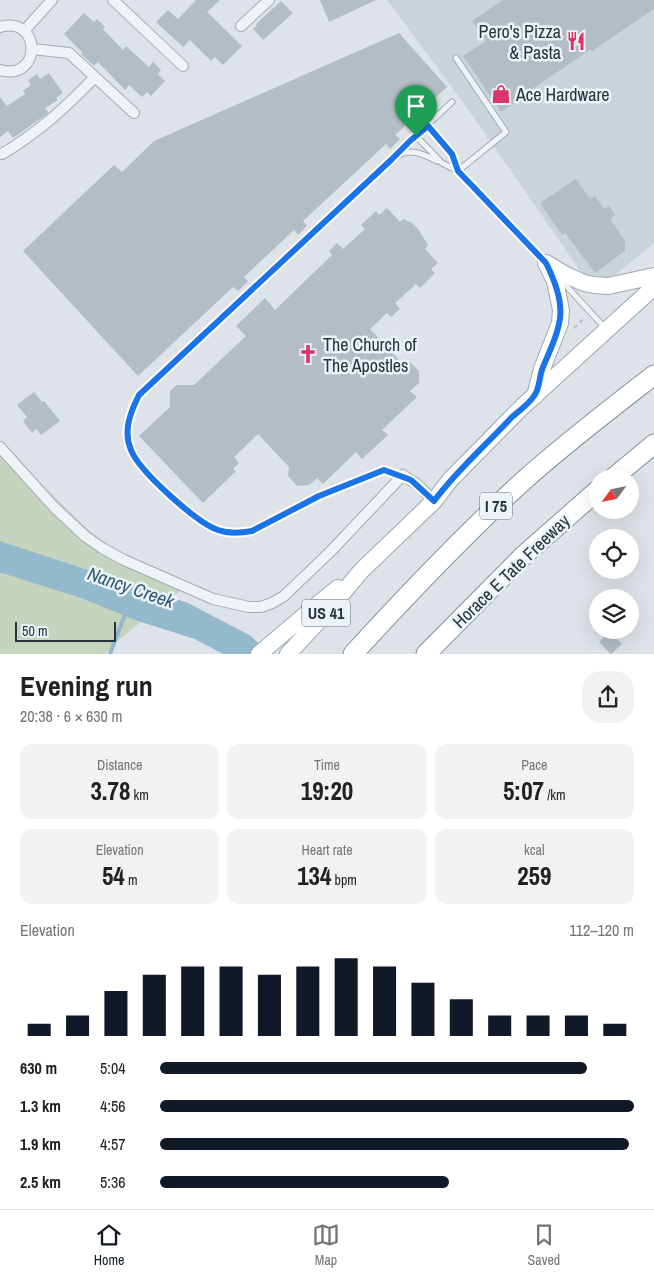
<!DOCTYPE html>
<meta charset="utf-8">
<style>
:root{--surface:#fff;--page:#f2f2f2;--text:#202124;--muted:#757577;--line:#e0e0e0;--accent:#111827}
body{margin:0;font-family:"Archivo Narrow",sans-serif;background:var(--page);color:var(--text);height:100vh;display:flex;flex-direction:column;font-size:19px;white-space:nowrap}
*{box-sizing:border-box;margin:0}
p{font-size:16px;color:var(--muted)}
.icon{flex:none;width:28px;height:28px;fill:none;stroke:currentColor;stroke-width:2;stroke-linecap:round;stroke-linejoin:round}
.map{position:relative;height:654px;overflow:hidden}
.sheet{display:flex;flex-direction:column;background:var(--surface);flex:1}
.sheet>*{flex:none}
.needle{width:32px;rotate:237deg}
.tools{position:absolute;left:589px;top:469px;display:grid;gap:10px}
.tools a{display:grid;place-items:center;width:50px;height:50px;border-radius:50%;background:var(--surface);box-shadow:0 5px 20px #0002;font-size:25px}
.scale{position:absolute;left:15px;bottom:12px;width:101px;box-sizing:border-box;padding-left:5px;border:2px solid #253340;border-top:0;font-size:14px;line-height:18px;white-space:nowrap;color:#253340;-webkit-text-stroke:4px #ecf2f6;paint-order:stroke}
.pin{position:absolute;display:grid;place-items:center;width:42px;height:42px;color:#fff;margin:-51px -21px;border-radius:50% 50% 50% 0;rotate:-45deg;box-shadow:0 0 5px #0007}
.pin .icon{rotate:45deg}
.round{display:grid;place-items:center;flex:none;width:52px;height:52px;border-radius:20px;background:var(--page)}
.overview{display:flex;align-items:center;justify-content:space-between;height:85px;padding:0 20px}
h1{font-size:28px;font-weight:800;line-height:38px}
.metrics{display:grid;grid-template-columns:repeat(3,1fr);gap:8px;height:85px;padding:5px 20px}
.metrics div{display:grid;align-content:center;border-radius:12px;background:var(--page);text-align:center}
.metrics b{font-size:25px;font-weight:800}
.metrics small{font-size:14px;font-weight:400}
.metrics p{font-size:14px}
.chart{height:140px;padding:10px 20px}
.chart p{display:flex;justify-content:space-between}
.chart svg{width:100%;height:90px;margin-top:5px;stroke:var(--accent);stroke-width:6}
ul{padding:0 20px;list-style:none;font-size:16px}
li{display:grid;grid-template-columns:80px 60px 1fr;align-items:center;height:38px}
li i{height:12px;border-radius:6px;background:var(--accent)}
.dock{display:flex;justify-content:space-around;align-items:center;height:70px;border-top:1px solid var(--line);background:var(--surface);font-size:14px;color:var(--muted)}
.dock a{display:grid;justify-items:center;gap:2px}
.dock .current{color:var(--accent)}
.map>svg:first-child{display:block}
.built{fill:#cad3da}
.green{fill:#c6d3bd}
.water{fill:#94b8cc}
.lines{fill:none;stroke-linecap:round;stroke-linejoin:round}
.stream{stroke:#94b8cc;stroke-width:4}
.building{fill:#b3bdc5}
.lane-casing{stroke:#a2abb2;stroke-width:7}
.street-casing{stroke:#a2abb2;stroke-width:12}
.primary-casing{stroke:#9baab5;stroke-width:18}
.highway-casing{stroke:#8393a0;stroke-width:21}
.path{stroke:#bbc1c7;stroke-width:2.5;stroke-dasharray:4 4;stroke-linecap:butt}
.lane{stroke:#f0f3f6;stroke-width:5}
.street{stroke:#f0f3f6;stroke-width:10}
.primary{stroke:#fff;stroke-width:16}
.highway{stroke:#fff;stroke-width:19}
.route-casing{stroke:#fff;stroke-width:10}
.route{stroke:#1a73e8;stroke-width:6}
.labels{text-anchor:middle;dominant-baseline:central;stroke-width:5;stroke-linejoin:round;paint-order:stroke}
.shield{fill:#ecf2f6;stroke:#616c77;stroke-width:1}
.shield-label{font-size:16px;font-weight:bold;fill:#253340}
.poi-label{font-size:18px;fill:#253340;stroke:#ecf2f6;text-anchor:start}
.street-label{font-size:18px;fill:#253340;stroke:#ecf2f6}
.water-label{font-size:19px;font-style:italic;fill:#2b5a78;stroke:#ecf2f6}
</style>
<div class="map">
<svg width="654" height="654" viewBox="0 0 654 654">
<rect width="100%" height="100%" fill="#dde3e8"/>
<path class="built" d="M 387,0 L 654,0 L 654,243 L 595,292 L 465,105 Z"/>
<path class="green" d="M 0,442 L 39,482 L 112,553 L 182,589 L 116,642 L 105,654 L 0,654 Z"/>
<path class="water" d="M 0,541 L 188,603 L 251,636 L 269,654 L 223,654 L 195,639 L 138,621 L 81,598 L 2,573 L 0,573 Z"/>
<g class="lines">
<path class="stream" d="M 110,654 L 126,612"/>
</g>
<path class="building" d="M 196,0 L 220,0 L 207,12 L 242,46 L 223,65 L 215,57 L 211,61 L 190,40 L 183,47 L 156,22 L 168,10 L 178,19 Z
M 320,0 L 376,0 L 329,22 Z
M 503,0 L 654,0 L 654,9 L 592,51 L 591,49 L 522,96 L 523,97 L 501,112 L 463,56 L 486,41 L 472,21 Z
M 281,1 L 293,13 L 263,40 L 253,29 L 257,25 L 256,24 Z
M 84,13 L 94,22 L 97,19 L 105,27 L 103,29 L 123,50 L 126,46 L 149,67 L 153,62 L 161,70 L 158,74 L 165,81 L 151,96 L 147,92 L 142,97 L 129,85 L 125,90 L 98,62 L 94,66 L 81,54 L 83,53 L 64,34 Z
M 399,33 L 447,87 L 395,135 L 400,139 L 390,149 L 386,144 L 303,221 L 307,226 L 298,235 L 294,230 L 244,277 L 248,281 L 238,291 L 233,287 L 138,376 L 23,251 L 114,165 L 122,172 L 154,141 Z
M 49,73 L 63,93 L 56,98 L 58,100 L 45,108 L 48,112 L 47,114 L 13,138 L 8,131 L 0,137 L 0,97 L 7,106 L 25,94 L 23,91 L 31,85 L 28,80 L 37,74 L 40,79 Z
M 576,179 L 590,199 L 595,196 L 604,209 L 609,206 L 615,215 L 610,219 L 625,241 L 625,251 L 595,273 L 565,233 L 562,235 L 540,203 Z
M 387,208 L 400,222 L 403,219 L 412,223 L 418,229 L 428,245 L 425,249 L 438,263 L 431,269 L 435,273 L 420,288 L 416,284 L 395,303 L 400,309 L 391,317 L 387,313 L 370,329 L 401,362 L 410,362 L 419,371 L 419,383 L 410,391 L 417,397 L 382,430 L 388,435 L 362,459 L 356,452 L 323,484 L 317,478 L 309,485 L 297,486 L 288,476 L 289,467 L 258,434 L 234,457 L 239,463 L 233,469 L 236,471 L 203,503 L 139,436 L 170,407 L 170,391 L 177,385 L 194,385 L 246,336 L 236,326 L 265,298 L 275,310 L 332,255 L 329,251 L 337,243 L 343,249 L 365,229 L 361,225 L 376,211 L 379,215 Z
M 34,392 L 42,402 L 44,401 L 60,421 L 41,435 L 36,429 L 32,433 L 23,421 L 27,417 L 17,405 Z
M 610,632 L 622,644 L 611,654 L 599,642 Z"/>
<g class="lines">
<g class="lane-casing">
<path id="lane" d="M 456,58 L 506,132 L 458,171
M 427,126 L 452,154 L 458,171
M 416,136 L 442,163 L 458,171 L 544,261
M 396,157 C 410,147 423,154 437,161
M 560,279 L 605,328
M 402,475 L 384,470 L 378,471 L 319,496 L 252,531 C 241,533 229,534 218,530 C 192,521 133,466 128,440 C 125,420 134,401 146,387 L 452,102"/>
</g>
<g class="street-casing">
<path id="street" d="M 113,0 L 183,66
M 241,26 L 269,0
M 0,27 C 42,15 42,82 0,70
M 24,31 L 52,0
M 32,49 L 69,53 L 134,113
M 2,154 C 39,132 65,108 95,77
M 0,447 L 54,507 L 85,536 L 102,548 L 124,560 L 213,599 L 249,607 L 261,607 L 272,603 L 284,596 L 330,552 L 403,475 L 418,485 L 434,501"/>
</g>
<g class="primary-casing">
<path id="primary" d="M 546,263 L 566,275 L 584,283 L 594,285 L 608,286 L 654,276
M 535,396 L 542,369 L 560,323 L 561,310 L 555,281 L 546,263
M 259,654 L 318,604 L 338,588
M 288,654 L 326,613 L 361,571 L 434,501 L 450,480 L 522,407 L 654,287"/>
</g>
<g class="highway-casing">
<path id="highway" d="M 613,478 L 654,444
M 353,654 C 407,595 462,537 521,483 C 563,445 609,410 654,375
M 426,654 L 523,556 L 598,490"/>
</g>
<path class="path" d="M 574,328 L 584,318"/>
<use href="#lane" class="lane"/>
<use href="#street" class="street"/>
<use href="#primary" class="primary"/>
<use href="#highway" class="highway"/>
</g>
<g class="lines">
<g class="route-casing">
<path id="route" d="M 428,126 L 452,154 L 458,171 L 546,263 C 569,309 562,323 543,367 C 539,376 540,389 534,396 C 529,404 519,411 512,417 C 486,445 457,470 434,501 L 411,480 L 384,470 L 319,496 L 252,531 C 241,533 229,534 218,530 C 197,523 139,471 131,450 C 123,431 130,413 139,395 L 391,160 L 410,141 Z"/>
</g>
<use href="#route" class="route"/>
</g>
<defs>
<g id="restaurant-bare" transform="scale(1.5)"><path d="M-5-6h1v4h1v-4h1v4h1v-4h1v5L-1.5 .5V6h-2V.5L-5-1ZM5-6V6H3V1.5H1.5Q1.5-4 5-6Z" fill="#da3469" stroke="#ecf2f6" stroke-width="2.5" paint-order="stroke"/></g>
<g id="shop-bare" transform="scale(1.5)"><path d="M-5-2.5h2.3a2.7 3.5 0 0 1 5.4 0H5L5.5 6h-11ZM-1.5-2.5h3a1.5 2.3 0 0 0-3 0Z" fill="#da3469" stroke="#ecf2f6" stroke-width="2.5" paint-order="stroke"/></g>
<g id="church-bare" transform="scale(1.5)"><path d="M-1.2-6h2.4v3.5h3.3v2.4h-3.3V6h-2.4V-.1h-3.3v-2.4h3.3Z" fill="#da3469" stroke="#ecf2f6" stroke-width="2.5" paint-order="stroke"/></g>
</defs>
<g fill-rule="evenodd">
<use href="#restaurant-bare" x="576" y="41"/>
<use href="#shop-bare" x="501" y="94"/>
<use href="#church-bare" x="308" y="354"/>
</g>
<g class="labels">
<g class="shield">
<rect x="480" y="492.5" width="32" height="27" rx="4"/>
<rect x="302" y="599.5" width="48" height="27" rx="4"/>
</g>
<g class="shield-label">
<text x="496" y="506">I 75</text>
<text x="326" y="613">US 41</text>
</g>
<g class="poi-label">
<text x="561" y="31" text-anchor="end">Pero's Pizza<tspan x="561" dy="21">&amp; Pasta</tspan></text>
<text x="516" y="94">Ace Hardware</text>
<text x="323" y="344">The Church of<tspan x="323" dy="21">The Apostles</tspan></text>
</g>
<g class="street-label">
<text transform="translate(511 571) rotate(-44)">Horace E Tate Freeway</text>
</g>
<g class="water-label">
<text transform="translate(131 587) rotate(19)">Nancy Creek</text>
</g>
</g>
</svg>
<div class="tools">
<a><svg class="needle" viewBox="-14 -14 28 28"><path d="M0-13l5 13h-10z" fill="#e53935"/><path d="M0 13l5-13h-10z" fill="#757577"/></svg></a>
<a><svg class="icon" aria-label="locate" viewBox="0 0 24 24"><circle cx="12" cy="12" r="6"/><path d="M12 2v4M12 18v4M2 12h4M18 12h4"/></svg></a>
<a><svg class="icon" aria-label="layers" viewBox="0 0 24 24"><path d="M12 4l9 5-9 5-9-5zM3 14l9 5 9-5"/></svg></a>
</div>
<div class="scale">50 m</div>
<div class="pin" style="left:416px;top:136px;background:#1e9e55"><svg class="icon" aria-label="arrive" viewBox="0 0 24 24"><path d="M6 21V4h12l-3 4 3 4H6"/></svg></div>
</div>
<section class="sheet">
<div class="overview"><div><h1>Evening run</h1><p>20:38 · 6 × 630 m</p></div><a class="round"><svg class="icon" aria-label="share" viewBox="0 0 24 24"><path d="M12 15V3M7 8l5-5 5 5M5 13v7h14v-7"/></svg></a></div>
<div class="metrics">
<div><p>Distance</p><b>3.78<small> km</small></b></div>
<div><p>Time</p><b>19:20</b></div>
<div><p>Pace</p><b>5:07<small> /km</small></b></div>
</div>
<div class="metrics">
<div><p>Elevation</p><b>54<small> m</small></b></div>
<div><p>Heart rate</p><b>134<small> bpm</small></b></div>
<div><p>kcal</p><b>259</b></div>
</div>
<div class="chart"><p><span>Elevation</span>112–120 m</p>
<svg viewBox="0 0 160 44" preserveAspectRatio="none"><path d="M5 44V38M15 44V34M25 44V22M35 44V14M45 44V10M55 44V10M65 44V14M75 44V10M85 44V6M95 44V10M105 44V18M115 44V26M125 44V34M135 44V34M145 44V34M155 44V38"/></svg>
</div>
<ul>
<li><b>630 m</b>5:04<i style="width:90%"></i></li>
<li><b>1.3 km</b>4:56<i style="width:100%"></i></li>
<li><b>1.9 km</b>4:57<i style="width:99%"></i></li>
<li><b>2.5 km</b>5:36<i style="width:61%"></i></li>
</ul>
</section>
<nav class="dock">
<a class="current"><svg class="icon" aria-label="home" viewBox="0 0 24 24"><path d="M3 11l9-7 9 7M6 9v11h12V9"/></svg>Home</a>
<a><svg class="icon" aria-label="map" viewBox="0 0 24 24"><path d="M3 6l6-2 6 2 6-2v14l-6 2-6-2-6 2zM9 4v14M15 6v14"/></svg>Map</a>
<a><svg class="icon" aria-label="saved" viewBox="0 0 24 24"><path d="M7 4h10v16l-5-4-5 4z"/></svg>Saved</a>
</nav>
